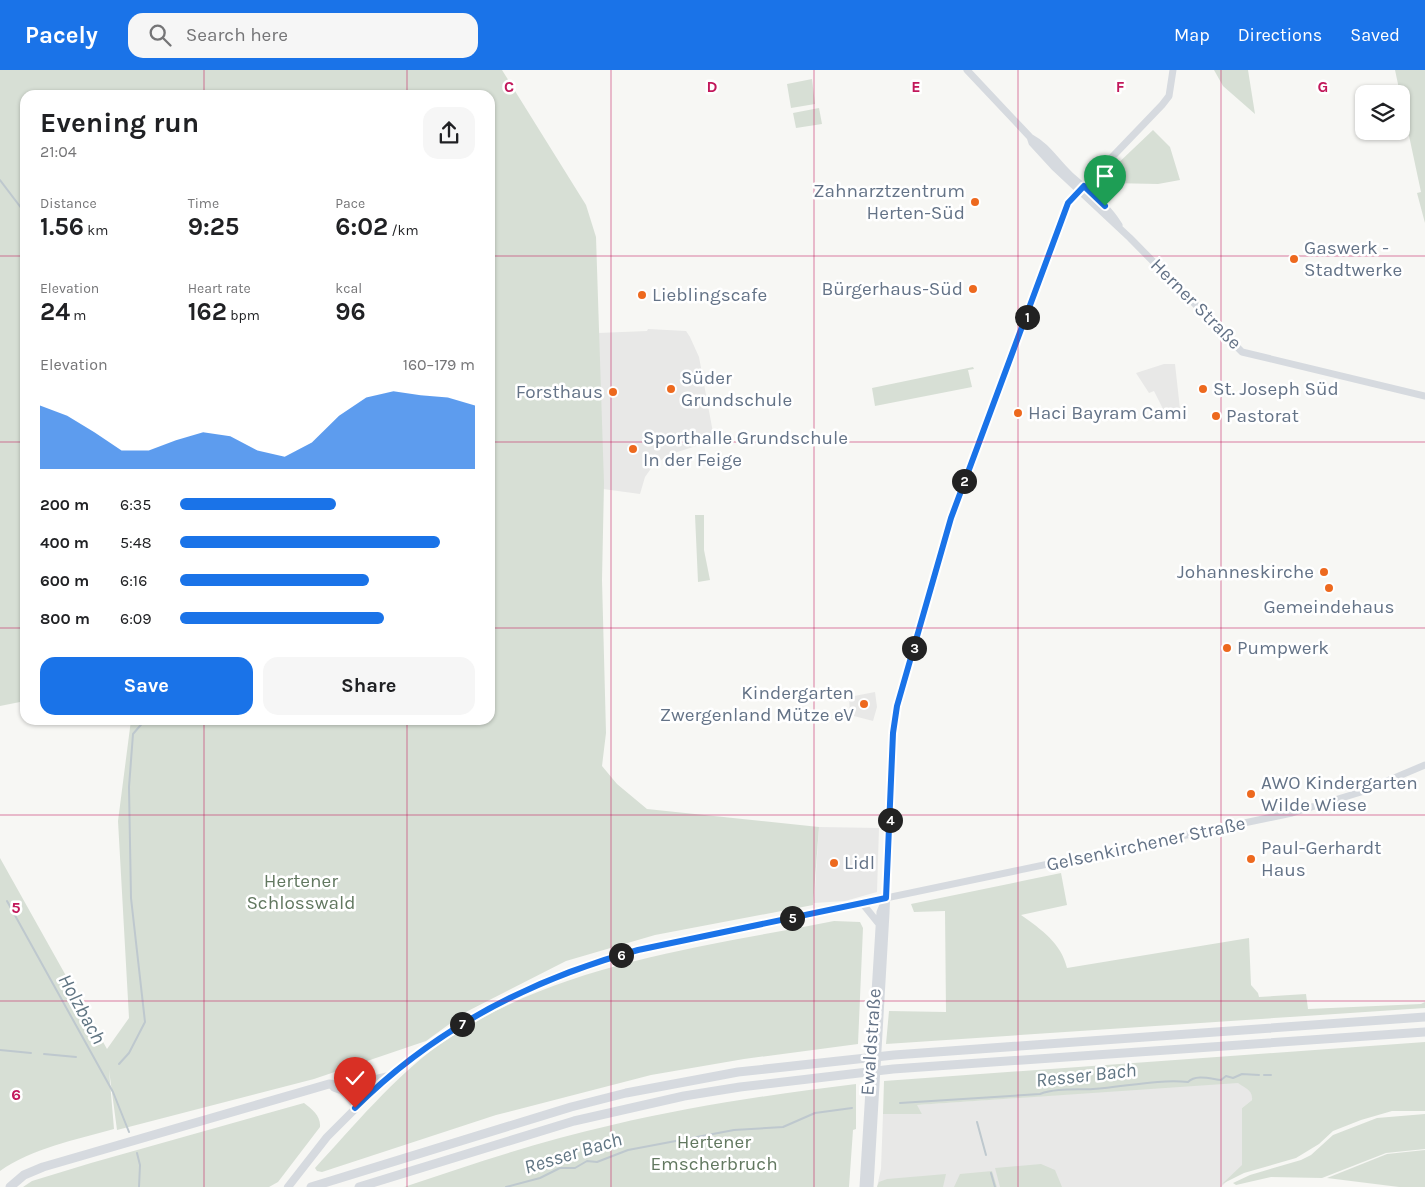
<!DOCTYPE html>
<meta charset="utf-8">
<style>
:root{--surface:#fff;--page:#f6f6f6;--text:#202124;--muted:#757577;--accent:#1a73e8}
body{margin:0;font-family:Karla,sans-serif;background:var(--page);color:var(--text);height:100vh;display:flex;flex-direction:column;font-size:19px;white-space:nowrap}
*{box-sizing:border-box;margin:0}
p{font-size:16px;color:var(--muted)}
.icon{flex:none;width:28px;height:28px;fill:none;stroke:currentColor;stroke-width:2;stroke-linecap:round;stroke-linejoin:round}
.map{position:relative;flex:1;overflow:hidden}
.details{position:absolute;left:20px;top:20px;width:475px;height:635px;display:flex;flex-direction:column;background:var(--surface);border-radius:15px;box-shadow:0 1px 4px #0004}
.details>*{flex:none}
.fabs{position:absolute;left:1355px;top:15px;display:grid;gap:10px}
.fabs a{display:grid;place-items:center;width:55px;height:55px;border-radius:10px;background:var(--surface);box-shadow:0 1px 4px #0004;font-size:25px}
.pin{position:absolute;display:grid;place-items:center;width:42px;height:42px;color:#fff;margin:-51px -21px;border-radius:50% 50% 50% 0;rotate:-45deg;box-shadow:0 0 5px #0007}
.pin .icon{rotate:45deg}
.km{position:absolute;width:25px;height:25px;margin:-12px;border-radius:50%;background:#222;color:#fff;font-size:14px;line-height:25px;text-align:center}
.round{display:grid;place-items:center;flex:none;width:52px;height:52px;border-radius:15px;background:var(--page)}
.head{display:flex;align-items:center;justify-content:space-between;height:85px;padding:0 20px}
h1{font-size:28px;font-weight:700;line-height:38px}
.figures{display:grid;grid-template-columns:repeat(3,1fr);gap:8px;height:85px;padding:5px 20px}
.figures div{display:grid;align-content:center}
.figures b{font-size:25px;font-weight:700}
.figures small{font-size:14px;font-weight:400}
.figures p{font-size:14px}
.chart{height:140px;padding:10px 20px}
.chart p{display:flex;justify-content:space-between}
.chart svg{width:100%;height:90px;margin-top:5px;fill:var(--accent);opacity:.7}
.action{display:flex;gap:10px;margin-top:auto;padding:10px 20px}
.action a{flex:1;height:58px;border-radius:15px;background:var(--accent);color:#fff;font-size:20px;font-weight:700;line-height:58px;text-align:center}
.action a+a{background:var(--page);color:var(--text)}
ul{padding:0 20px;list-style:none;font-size:16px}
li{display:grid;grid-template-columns:80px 60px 1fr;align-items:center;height:38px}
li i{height:12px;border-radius:6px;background:var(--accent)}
header{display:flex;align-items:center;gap:30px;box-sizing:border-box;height:70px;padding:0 25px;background:var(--accent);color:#fff}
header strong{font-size:24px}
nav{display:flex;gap:28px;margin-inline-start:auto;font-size:18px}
.search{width:350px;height:45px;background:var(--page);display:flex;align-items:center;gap:12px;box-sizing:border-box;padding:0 18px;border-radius:15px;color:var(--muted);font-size:19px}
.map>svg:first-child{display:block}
.built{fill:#e8e8e7}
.green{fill:#d7dfd5}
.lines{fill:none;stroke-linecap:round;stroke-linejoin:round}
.stream{stroke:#bec8ce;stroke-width:2}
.secondary{stroke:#d6dadf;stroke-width:7}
.primary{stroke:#d6dadf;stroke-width:8}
.highway{stroke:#d6dadf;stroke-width:9}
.route-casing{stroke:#fff;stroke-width:10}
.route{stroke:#1a73e8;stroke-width:6}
.grid{fill:none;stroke:#c2185b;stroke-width:1;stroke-opacity:0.55}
.poi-dot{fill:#ed691e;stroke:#fff;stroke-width:2}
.labels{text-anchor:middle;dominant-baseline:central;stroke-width:5;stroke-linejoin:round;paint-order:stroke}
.poi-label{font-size:19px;fill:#647387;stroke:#fff;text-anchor:start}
.street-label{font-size:19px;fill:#647387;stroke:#fff}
.park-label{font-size:19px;fill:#627860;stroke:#fff}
.water-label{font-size:20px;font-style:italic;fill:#607583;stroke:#fff}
.grid-label{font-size:16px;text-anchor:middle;font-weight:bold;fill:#c2185b;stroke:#fff;stroke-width:5;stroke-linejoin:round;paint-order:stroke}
</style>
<header>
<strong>Pacely</strong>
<div class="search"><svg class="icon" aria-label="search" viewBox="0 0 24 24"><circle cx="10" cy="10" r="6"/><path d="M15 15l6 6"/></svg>Search here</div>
<nav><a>Map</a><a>Directions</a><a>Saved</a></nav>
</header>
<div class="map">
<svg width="1425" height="1117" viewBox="0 0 1425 1117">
<rect width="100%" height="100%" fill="#f7f7f4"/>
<path class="built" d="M 648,259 L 686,261 L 690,267 L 699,287 L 714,368 L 712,371 L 668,385 L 652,397 L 645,407 L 640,424 L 603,419 L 598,263 L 647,261 Z
M 1164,294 L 1175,294 L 1180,339 L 1166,345 L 1154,321 L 1149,323 L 1136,303 Z
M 875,622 L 877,637 L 873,651 L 850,645 L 849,627 Z
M 819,757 L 879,758 L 877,822 L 845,831 L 814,833 Z
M 1222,1013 L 1239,1013 L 1249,1019 L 1252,1025 L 1252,1030 L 1242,1038 L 1242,1096 L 1221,1117 L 877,1117 L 881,1099 L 883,1044 L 922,1044 L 916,1035 Z"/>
<path class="green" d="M 0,0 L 502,0 L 586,135 L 596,167 L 604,413 L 602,510 L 606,663 L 602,696 L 617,714 L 647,739 L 819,757 L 813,835 L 655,865 L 566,891 L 466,942 L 426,971 L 314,1009 L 117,1060 L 109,1000 L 114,1059 C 75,1070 33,1078 0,1101 L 0,788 L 107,979 L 129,948 L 118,751 L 131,650 L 490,650 L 490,25 L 25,25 L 25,631 L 0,636 Z
M 1214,0 L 1248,0 L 1255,44 L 1223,16 Z
M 1395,0 L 1425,0 L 1425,153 L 1417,123 L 1421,122 Z
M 812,9 L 815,34 L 791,38 L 787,14 Z
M 819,38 L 822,54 L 796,58 L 793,43 Z
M 1153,60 L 1170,77 L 1180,110 L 1158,114 L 1110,113 L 1112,99 Z
M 973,297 L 974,299 L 968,300 L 972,317 L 875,336 L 872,318 Z
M 695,445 L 704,445 L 704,480 L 710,510 L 698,512 Z
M 1061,803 L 1067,835 L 1021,845 C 1042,860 1061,873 1067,898 L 1249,868 L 1251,915 L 1258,923 L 1259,927 L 1306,924 L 1308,939 L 1421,934 L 1425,932 L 1425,938 L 886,974 L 889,941 L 946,942 L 945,841 L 914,842 L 911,834 Z
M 834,851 L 860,852 L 863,858 L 858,974 L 744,989 L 651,1005 L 496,1045 L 322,1102 L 317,1101 L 315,1098 C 352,1058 395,1006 439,975 C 555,893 699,878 834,851 Z
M 1425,972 L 1425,1041 L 1392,1041 L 1361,1050 L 1333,1061 L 1319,1074 L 1296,1088 L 1244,1103 L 1222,1114 L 1242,1095 L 1242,1038 L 1252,1030 C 1253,1020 1245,1018 1238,1013 L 917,1035 L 922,1044 L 883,1044 L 884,1011 Z
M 856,1014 L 856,1059 L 853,1060 L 849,1117 L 404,1117 C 472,1094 541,1071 612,1055 C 692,1036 774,1024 856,1014 Z
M 304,1033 C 312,1039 321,1046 320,1057 L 278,1112 L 269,1117 L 23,1117 L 32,1111 L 91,1093 Z
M 1425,1044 L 1425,1079 L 1386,1083 L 1322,1108 L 1271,1107 L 1236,1115 L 1233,1113 L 1250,1105 L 1301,1090 L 1311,1085 L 1333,1065 L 1377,1048 Z
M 1425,1080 L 1425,1117 L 1399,1117 L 1327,1108 L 1387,1084 Z
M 1041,1094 L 1055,1100 L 1062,1117 L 1000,1117 L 995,1098 Z
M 992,1101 L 997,1117 L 954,1117 L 960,1104 Z
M 946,1104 L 943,1117 L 877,1117 L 879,1112 L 887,1109 Z"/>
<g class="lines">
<path class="stream" d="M 0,110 L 25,143
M 7,831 L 113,1022 L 129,1062
M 0,980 L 31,983
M 44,984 L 76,987
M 119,994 L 129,983 L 145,952 L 131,828 L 129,717 L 133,664 L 145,650
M 1264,1005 L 1271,1005
M 900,1033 L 1040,1024 C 1056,1018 1076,1020 1093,1019 C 1125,1017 1157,1009 1188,1012 C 1196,1004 1211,1009 1221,1010 L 1226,1006 L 1233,1008 L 1242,1004 L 1259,1005
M 977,1052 L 986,1085
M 137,1083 L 140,1095 L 139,1117
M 991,1103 L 995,1117
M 506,1117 L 540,1108 L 560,1098 L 575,1098 L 587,1091 L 597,1092 L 628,1080 L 734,1060 L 783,1057 L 815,1043 L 852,1038"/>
<path class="secondary" d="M 967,0 L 1030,67 C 1047,76 1056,92 1070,105 C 1088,121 1106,134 1119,155
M 1030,67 L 1032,73 L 1054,97 L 1130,168 L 1242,282 L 1425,326
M 862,833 L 879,854
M 387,1007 C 473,936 567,896 676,872 L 1292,743 L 1361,722 L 1425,695
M 863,1117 L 880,842 L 885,830
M 870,1117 L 886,843 L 893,663 L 897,636 L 951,448 L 1068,133 L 1162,35 L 1169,26 L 1173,0"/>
<path class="primary" d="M 288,1117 L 327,1067 L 387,1007"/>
<path class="highway" d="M 348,1016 L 387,1007
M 334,1017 L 342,1020 L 357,1036
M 10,1117 L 24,1105 L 43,1097 L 329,1014 L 348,1016 L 363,1029
M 311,1117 L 571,1037 L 626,1023 L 738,1002 L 894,985 L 1425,947
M 359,1117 L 574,1051 L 684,1026 L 740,1017 L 893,999 L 1425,962"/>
</g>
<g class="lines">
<g class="route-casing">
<path id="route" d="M 355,1038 C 434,959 532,909 638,880 L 886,828 L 893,663 L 897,636 L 951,448 L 1068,133 L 1084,116 L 1105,136"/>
</g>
<use href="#route" class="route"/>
</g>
<path class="grid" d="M 204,0 L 204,25M 407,0 L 407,25M 611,0 L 611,1117M 814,0 L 814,1117M 1018,0 L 1018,1117M 1221,0 L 1221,1117M 0,186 L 25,186M 490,186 L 1425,186M 0,372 L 25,372M 490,372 L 1425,372M 0,558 L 25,558M 490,558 L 1425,558M 204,650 L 204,1117M 407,650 L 407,1117M 0,745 L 1425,745M 0,931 L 1425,931"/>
<g class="poi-dot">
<circle cx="975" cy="132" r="5"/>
<circle cx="1294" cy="189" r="5"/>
<circle cx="973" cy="219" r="5"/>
<circle cx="642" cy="225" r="5"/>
<circle cx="671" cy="319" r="5"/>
<circle cx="1203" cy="319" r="5"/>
<circle cx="613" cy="322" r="5"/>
<circle cx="1018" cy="343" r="5"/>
<circle cx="1216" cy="346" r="5"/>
<circle cx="633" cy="379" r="5"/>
<circle cx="1324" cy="502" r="5"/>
<circle cx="1329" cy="518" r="5"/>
<circle cx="1227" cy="578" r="5"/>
<circle cx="864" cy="634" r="5"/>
<circle cx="1251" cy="724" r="5"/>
<circle cx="1251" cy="789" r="5"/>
<circle cx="834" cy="793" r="5"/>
</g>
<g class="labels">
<g class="poi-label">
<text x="965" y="121" text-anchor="end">Zahnarztzentrum<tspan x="965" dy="22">Herten-Süd</tspan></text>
<text x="1304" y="178">Gaswerk -<tspan x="1304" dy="22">Stadtwerke</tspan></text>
<text x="963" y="219" text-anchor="end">Bürgerhaus-Süd</text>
<text x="652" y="225">Lieblingscafe</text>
<text x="681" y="308">Süder<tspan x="681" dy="22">Grundschule</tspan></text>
<text x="1213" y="319">St. Joseph Süd</text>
<text x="603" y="322" text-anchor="end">Forsthaus</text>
<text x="1028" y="343">Haci Bayram Cami</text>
<text x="1226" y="346">Pastorat</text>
<text x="643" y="368">Sporthalle Grundschule<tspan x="643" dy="22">In der Feige</tspan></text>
<text x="1314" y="502" text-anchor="end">Johanneskirche</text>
<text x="1329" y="537" text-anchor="middle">Gemeindehaus</text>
<text x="1237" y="578">Pumpwerk</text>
<text x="854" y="623" text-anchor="end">Kindergarten<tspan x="854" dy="22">Zwergenland Mütze eV</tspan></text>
<text x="1261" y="713">AWO Kindergarten<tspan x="1261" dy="22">Wilde Wiese</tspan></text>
<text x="1261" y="778">Paul-Gerhardt<tspan x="1261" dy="22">Haus</tspan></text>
<text x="844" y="793">Lidl</text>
</g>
<g class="street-label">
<text transform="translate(1196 234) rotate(45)">Herner Straße</text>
<text transform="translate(1146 774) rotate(-12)">Gelsenkirchener Straße</text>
<text transform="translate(871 972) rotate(-86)">Ewaldstraße</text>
</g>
<g class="park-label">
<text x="301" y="811">Hertener<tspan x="301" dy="22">Schlosswald</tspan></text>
<text x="714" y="1072">Hertener<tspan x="714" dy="22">Emscherbruch</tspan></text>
</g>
<g class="water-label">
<text transform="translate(82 939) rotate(61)">Holzbach</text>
<text transform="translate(1086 1005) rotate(-6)">Resser Bach</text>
<text transform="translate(573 1083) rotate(-17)">Resser Bach</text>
</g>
</g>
<g class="grid-label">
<text x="509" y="22">C</text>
<text x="712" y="22">D</text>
<text x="916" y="22">E</text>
<text x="1120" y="22">F</text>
<text x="1323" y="22">G</text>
<text x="16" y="843">5</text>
<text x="16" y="1030">6</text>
</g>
</svg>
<div class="fabs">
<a><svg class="icon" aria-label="layers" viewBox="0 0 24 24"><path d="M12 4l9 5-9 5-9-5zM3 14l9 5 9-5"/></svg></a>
</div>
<div class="pin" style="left:1105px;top:136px;background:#1e9e55"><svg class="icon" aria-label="arrive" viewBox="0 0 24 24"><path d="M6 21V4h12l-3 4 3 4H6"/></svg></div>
<div class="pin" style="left:355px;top:1038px;background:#d93025"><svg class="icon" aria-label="check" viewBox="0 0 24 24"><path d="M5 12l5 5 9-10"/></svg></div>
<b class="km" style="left:1027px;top:247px">1</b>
<b class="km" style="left:964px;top:411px">2</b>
<b class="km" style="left:914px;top:578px">3</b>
<b class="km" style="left:890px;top:750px">4</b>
<b class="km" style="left:792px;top:848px">5</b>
<b class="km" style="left:621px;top:885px">6</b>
<b class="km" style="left:462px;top:954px">7</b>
<section class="details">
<div class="head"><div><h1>Evening run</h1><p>21:04</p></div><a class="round"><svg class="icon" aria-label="share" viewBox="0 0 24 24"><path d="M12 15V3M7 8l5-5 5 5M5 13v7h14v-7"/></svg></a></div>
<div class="figures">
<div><p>Distance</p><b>1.56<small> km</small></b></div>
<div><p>Time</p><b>9:25</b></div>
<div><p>Pace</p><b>6:02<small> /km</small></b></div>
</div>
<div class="figures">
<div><p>Elevation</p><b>24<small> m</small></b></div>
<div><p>Heart rate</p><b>162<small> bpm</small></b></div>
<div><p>kcal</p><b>96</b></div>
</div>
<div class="chart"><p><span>Elevation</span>160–179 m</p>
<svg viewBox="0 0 160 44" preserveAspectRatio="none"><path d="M0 44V13L10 18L20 26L30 35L40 35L50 30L60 26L70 28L80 35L90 38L100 31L110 18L120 9L130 6L140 8L150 9L160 13V44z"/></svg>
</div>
<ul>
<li><b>200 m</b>6:35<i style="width:53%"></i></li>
<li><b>400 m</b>5:48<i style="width:88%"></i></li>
<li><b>600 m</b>6:16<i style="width:64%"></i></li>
<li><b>800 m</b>6:09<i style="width:69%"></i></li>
</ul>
<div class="action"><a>Save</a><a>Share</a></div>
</section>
</div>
